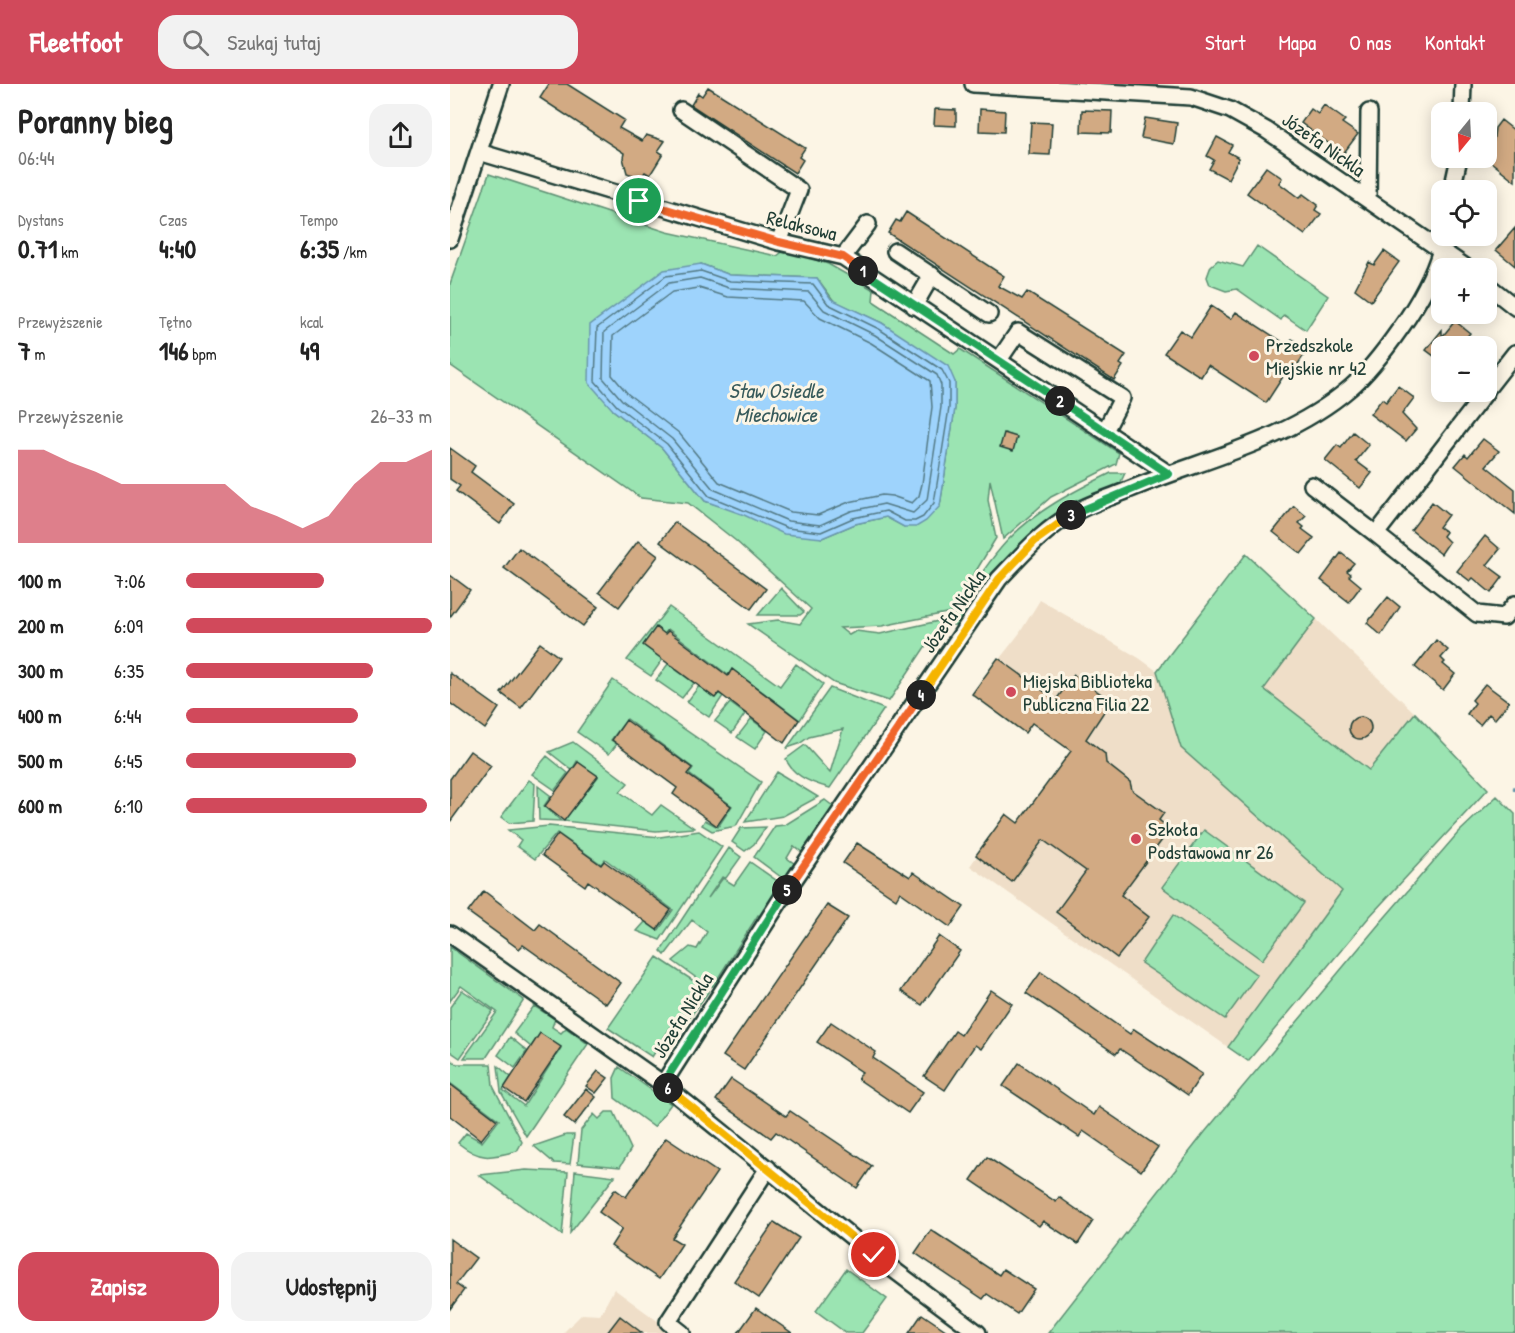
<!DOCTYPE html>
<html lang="pl">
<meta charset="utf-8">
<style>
:root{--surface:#fff;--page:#f2f2f2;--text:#222;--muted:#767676;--accent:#d1495b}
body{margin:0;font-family:"Patrick Hand",sans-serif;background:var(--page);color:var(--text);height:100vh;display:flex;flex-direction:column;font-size:22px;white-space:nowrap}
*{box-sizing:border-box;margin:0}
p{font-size:20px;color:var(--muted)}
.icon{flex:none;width:33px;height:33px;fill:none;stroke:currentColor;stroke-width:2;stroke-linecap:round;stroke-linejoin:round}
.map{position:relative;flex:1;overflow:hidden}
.drawer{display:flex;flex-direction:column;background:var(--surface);width:450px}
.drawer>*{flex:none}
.needle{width:39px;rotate:198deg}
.controls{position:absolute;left:981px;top:18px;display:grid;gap:12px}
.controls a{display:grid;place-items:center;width:66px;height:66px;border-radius:12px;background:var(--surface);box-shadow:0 3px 15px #0003;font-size:30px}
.pin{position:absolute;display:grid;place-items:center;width:51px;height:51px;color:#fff;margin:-26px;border:3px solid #fff;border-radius:50%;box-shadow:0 2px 6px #0007}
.km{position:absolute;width:30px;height:30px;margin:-15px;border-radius:50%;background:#222;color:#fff;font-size:16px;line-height:30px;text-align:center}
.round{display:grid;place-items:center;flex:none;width:63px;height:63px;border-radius:18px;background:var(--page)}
.headline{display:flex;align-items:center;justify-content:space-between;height:102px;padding:0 18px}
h1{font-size:33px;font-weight:700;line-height:45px}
.stats{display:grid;grid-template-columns:repeat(3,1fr);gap:9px;height:102px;padding:6px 18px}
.stats div{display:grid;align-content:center}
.stats b{font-size:26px;font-weight:700}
.stats small{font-size:16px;font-weight:400}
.stats p{font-size:16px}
.chart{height:168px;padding:12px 18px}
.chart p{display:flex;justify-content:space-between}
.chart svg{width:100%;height:108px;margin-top:6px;fill:var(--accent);opacity:.7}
.button{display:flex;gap:12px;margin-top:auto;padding:12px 18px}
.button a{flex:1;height:69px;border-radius:18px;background:var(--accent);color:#fff;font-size:24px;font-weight:700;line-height:69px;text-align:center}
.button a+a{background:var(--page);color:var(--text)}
ul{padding:0 18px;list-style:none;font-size:20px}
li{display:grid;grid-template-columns:96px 72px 1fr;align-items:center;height:45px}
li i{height:15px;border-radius:8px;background:var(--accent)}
header{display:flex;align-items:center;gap:36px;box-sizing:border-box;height:84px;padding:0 30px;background:var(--accent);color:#fff}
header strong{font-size:28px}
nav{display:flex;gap:33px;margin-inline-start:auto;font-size:21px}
.search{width:420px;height:54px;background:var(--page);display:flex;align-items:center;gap:15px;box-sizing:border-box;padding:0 21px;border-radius:18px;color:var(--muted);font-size:22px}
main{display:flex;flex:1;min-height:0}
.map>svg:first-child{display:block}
.built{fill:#efdec8}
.green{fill:#9be4b2;stroke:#5d9073;stroke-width:1.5;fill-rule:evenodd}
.water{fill:#9ed3fc;stroke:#6b97ac;stroke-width:1.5}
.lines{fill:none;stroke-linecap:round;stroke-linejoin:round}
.shore{stroke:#527984;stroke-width:1.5}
.stream{stroke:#6b97ac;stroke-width:4.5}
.building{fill:#d2aa83;stroke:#1f3d34;stroke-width:1.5}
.minor-casing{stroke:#1f3d34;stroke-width:20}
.minor{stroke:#fcf5e5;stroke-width:15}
.split-1-casing{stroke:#fff;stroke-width:12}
.split-2-casing{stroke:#fff;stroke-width:12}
.split-3-casing{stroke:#fff;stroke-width:12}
.split-4-casing{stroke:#fff;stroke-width:12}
.split-5-casing{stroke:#fff;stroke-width:12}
.split-6-casing{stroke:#fff;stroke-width:12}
.split-7-casing{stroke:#fff;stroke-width:12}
.split-1{stroke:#f0652b;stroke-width:8}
.split-2{stroke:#22a559;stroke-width:8}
.split-3{stroke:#22a559;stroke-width:8}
.split-4{stroke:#f5b400;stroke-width:8}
.split-5{stroke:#f0652b;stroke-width:8}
.split-6{stroke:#22a559;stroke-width:8}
.split-7{stroke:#f5b400;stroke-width:8}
.poi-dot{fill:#d1495b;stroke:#fcf5e5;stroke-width:2}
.labels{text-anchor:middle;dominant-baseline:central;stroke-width:6;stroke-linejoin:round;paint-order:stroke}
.street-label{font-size:20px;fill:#1f3d34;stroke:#fcf5e5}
.poi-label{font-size:20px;fill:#1f3d34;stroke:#fcf5e5;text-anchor:start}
.water-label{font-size:21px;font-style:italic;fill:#385b5c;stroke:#fcf5e5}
</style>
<header>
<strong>Fleetfoot</strong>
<div class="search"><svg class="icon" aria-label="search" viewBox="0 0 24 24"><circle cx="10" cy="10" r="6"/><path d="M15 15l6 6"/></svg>Szukaj tutaj</div>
<nav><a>Start</a><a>Mapa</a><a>O nas</a><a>Kontakt</a></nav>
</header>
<main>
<section class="drawer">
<div class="headline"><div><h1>Poranny bieg</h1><p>06:44</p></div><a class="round"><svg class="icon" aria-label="share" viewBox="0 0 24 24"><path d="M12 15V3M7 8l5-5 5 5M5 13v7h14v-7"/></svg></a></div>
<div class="stats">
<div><p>Dystans</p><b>0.71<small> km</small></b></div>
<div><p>Czas</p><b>4:40</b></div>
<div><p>Tempo</p><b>6:35<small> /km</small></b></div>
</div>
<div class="stats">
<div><p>Przewyższenie</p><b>7<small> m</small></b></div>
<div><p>Tętno</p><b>146<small> bpm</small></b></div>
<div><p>kcal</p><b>49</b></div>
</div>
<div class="chart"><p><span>Przewyższenie</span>26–33 m</p>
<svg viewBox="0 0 160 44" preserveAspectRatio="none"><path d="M0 44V6L10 6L20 11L30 15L40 20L50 20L60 20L70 20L80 20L90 29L100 33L110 38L120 33L130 20L140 11L150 11L160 6V44z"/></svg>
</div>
<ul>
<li><b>100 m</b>7:06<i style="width:56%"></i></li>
<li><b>200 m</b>6:09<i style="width:100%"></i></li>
<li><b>300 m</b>6:35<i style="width:76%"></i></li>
<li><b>400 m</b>6:44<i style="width:70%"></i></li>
<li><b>500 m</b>6:45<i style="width:69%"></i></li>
<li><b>600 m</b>6:10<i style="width:98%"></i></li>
</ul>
<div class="button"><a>Zapisz</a><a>Udostępnij</a></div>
</section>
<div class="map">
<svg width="1065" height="1249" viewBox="0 0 1065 1249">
<rect width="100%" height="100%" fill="#fcf5e5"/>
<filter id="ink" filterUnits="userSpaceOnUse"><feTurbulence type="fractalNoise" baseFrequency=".0167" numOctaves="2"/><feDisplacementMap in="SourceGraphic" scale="12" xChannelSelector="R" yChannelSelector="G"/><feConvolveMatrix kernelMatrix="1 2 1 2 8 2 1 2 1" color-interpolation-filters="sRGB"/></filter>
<g filter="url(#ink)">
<path class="built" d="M 590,516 L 689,574 L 707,587 L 731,664 L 892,807 L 778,963 L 520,782 L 556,730 L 566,738 L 573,739 L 574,731 L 620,667 L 583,639 L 575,649 L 522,610 L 569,550 Z
M 866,535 L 965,629 L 919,686 L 813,604 Z
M 164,1205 L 224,1249 L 113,1249 L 132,1230 L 150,1231 Z"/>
<path class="green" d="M 39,90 L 217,148 L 327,172 L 335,166 L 378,180 L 424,206 L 423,217 L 504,270 L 510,265 L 669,369 L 666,380 L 601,413 L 553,455 L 540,396 L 538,416 L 546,454 L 501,528 L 432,542 L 390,544 L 399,551 L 406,547 L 430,550 L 493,536 L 439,617 L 384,599 L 298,540 L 328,536 L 350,540 L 361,525 L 286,457 L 238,419 L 191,414 L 0,281 L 0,200 ZM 251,180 L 280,191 L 367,194 L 384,217 L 432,239 L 455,255 L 505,298 L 505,324 L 490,422 L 454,443 L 436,433 L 405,440 L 372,454 L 255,417 L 212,364 L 163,326 Z
M 807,162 L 878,212 L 856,246 L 834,231 L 831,236 L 787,205 L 776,207 L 760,201 L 757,193 L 761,182 L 768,176 L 793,183 Z
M 661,389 L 675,389 L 669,402 L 598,438 L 573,458 L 542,494 L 509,542 L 498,540 C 517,512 534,482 557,457 C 585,427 624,407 661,389 Z
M 796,470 L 866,535 L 814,605 L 919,686 L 965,629 L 1038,705 L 920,832 L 798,977 L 778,963 L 892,807 L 731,664 L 707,587 Z
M 331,504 L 354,528 L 350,531 L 308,531 Z
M 219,523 L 330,602 L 346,580 L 373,600 L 350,636 L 282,585 L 278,591 L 218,545 L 202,567 L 213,575 L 201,592 L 177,576 Z
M 218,580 L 244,599 L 232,614 L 206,596 Z
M 163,596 L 311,698 L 286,742 L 262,747 L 252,741 L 255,736 L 268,743 L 282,722 L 239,690 L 243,684 L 177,635 L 161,656 L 167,660 L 159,670 L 127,648 Z
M 249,602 L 264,614 L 268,609 L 273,612 L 259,633 L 237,618 Z
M 380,604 L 434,625 L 380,704 C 364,700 342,692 336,675 L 355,661 L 380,689 L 393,645 L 359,653 L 349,660 L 337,664 Z
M 280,619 L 295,630 L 282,649 L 265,637 Z
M 301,635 L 317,647 L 305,665 L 287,653 Z
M 123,658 L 178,699 L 170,708 L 202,731 L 211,721 L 244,744 L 206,747 L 113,737 L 148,693 L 127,677 L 122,686 L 99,668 Z
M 97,672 L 118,689 L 105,706 L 82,690 Z
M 327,688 L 368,713 L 333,732 L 295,738 Z
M 79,696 L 85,700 L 83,737 L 59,739 L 51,733 Z
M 88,702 L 101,712 L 94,722 L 111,737 L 89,736 Z
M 1047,712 L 1065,730 L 1065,1249 L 598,1249 L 755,1048 L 930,839 L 1008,749 Z
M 375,716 L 384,723 L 354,770 L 344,762 L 337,774 L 345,780 L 335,796 L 304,773 L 325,742 L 335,741 Z
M 99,742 L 210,753 L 249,747 L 272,763 L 210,856 L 187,847 L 195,838 L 208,847 L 223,826 L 155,775 L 151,780 L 107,749 L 85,775 L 67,762 L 71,756 L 58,746 Z
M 316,743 L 304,760 L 295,767 L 282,758 L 291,744 Z
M 754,746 L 854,819 L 812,876 L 712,803 Z
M 279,764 L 291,773 L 276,794 L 272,793 L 258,814 L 273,794 L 284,801 L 300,778 L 333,801 L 313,834 L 308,831 L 263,902 L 259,903 L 223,877 L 240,863 L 247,865 L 257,848 L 242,836 L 215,871 L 211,867 Z
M 723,831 L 807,891 L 775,935 L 691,879 Z
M 0,863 L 74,916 L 36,974 L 14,974 L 47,928 L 11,902 L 0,917 Z
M 207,873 L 259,907 L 238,936 L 229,930 L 202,973 L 158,944 Z
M 12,906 L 43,927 L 10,974 L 0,967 L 0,923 Z
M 84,922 L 105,935 L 102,943 L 111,949 L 116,944 L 138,960 L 76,1052 L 51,1008 L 48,982 L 61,993 L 53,1006 L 74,1022 L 111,964 L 90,950 L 81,963 L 64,949 Z
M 60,953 L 77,967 L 65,984 L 48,971 Z
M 0,975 L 7,980 L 41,980 L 43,1002 L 72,1058 L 67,1067 C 40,1074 31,1077 8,1059 L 16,1049 L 32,1058 L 49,1036 L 0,999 Z
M 169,983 L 221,1020 L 204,1043 L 165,1014 L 164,994 Z
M 156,1028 L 164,1028 L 181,1065 L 170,1083 L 128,1079 L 131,1046 L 144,1030 L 149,1035 Z
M 116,1051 L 124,1051 L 120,1080 L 104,1079 L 84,1062 Z
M 76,1086 L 118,1088 L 112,1151 L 29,1091 Z
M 125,1087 L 165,1092 L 120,1149 Z
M 396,1185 L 437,1215 L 412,1249 L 396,1249 L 366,1227 Z"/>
<path class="water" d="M 251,180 L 280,191 L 367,194 L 381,215 L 432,239 L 498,282 L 505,298 L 505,324 L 490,422 L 476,437 L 466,443 L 454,443 L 436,433 L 405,440 L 372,454 L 334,450 L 294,431 L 255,417 L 212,364 L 163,326 L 139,299 L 140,241 L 214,186 Z"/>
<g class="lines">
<path class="shore" d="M 251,187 L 280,197 L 363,200 L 378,220 L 429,245 L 492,286 L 499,299 L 499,324 L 484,419 L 473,433 L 465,437 L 455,437 L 436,427 L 403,434 L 371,448 L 337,444 L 259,412 L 217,360 L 167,322 L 145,297 L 147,244 L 216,192 Z
M 250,194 L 279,204 L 359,208 L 374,226 L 425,251 L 487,291 L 491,301 L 491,323 L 477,416 L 463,429 L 434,420 L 401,427 L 370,441 L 338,437 L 263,405 L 222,355 L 172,316 L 153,294 L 154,248 L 219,199 Z
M 249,204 L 278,213 L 354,217 L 370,234 L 421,259 L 480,297 L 482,323 L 472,400 L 469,412 L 462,419 L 442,412 L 432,411 L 399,418 L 368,431 L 341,428 L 269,398 L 229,349 L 178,310 L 162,291 L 163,252 L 222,208 Z"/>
<path class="stream" d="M 1065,704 L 1065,705"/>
</g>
<path class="building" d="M 99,0 L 117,0 L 174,36 L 169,44 L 192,57 L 196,51 L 215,57 L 208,67 L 213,70 L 200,91 L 195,88 L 191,94 L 177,89 L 173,74 L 174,69 L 90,14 Z
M 258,3 L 355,64 L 349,73 L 353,76 L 345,89 L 241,21 L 248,9 L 252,12 Z
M 874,21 L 895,36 L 892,39 L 908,50 L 893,70 L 851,39 L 861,25 L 868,30 Z
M 485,25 L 506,26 L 506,42 L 484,41 Z
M 530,25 L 555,27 L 554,48 L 529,47 Z
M 632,26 L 662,27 L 661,49 L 631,48 Z
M 695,34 L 727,39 L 724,60 L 691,54 Z
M 1051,36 L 1065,47 L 1065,97 L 1041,78 L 1045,44 Z
M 581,38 L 602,39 L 600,71 L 579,70 Z
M 767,53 L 782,61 L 778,68 L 789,74 L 778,95 L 759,85 L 764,76 L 757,72 Z
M 816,83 L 832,94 L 829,99 L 849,114 L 853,110 L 868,121 L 865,126 L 871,130 L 855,151 L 797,109 Z
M 456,128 L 554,192 L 548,202 L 572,215 L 577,208 L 676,271 L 670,280 L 673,282 L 664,296 L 438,149 L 446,136 L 450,138 Z
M 1065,144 L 1065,182 L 1046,166 Z
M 934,167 L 949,178 L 921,217 L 905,205 L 919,178 L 924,181 Z
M 761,222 L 781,235 L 786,228 L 837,261 L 842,255 L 858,265 L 840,292 L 836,288 L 816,319 L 758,281 L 751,293 L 714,269 L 730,246 L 741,253 Z
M 1005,237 L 1020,249 L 1009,262 L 992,262 L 992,278 L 976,266 L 992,246 L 992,253 Z
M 948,302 L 964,314 L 952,330 L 966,345 L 956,357 L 920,330 L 932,315 L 936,318 Z
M 903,348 L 919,361 L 906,377 L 922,389 L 910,404 L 875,376 L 887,361 L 891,364 Z
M 554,349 L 567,353 L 563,367 L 550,363 Z
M 1033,355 L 1049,367 L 1036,382 L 1065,405 L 1065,430 L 1005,382 L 1015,370 L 1018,373 Z
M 0,364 L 25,382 L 21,388 L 64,420 L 50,440 L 6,407 L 10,402 L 0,395 Z
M 982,418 L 998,431 L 989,443 L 996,448 L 993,452 L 999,458 L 991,470 L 961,446 Z
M 844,422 L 856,432 L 849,439 L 854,443 L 852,445 L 864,454 L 851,470 L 823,448 Z
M 225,438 L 316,505 L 301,525 L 210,458 Z
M 1035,452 L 1050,465 L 1037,481 L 1053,493 L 1041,509 L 1023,494 L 1020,497 L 1007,487 Z
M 188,457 L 208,472 L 169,523 L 149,508 Z
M 69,464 L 148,523 L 133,542 L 54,484 Z
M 891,469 L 904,479 L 897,487 L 901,490 L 899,492 L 911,502 L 899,518 L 871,496 Z
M 0,491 L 20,506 L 0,533 Z
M 938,513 L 950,523 L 931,551 L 917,539 Z
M 206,543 L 215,550 L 218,547 L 278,592 L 282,585 L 349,636 L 334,659 L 269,609 L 265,614 L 193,561 Z
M 986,556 L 998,566 L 991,574 L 995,578 L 993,580 L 1005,590 L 993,606 L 965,583 Z
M 90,559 L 109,573 L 71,624 L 51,609 Z
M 548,574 L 606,616 L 624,591 L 661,617 L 636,655 L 655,670 L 656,679 L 680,698 L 682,706 L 714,729 L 709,736 L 715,741 L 710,747 L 715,752 L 671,811 L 699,833 L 667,874 L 606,828 L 636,787 L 593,756 L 562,798 L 526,771 L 556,730 L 568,739 L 621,667 L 582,639 L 575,649 L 522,610 Z
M 0,589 L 49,624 L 35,645 L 0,619 Z
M 1035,600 L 1059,618 L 1045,635 L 1039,630 L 1030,641 L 1017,630 L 1025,619 L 1022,616 Z
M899 644a11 11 0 1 1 22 0a11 11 0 1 1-22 0Z
M 176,636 L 242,684 L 237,690 L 281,722 L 267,742 L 223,710 L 227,704 L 162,656 Z
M 20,667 L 41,682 L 0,738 L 0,695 Z
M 128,678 L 148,692 L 114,737 L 95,722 Z
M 108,750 L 151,781 L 154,777 L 221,826 L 207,846 L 138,797 L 135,802 L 92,771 Z
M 407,759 L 460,793 L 463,788 L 514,823 L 500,843 L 450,808 L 446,815 L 393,779 Z
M 34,807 L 85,846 L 90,840 L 171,899 L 156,920 L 73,861 L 69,865 L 18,828 Z
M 377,821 L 398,834 L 294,986 L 273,972 Z
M 489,852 L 510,867 L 472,921 L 451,907 Z
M 591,888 L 680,950 L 684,945 L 752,990 L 738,1011 L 670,965 L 666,970 L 576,909 Z
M 541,906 L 562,920 L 531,965 L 525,961 L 495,1006 L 474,992 L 505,947 L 511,951 Z
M 381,938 L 426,968 L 423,974 L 473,1008 L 458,1029 L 408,995 L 412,988 L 367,958 Z
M 90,949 L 111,963 L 74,1018 L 54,1004 Z
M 569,979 L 644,1031 L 649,1023 L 708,1063 L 691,1087 L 633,1047 L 629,1053 L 553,1002 Z
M 148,987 L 158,994 L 146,1009 L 136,1002 Z
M 281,995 L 336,1032 L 340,1027 L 422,1082 L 407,1104 L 326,1048 L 321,1054 L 266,1016 Z
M 0,1000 L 47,1036 L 31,1056 L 0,1032 Z
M 136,1005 L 146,1013 L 124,1041 L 114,1033 Z
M 216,1054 L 267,1088 L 222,1154 L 232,1160 L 209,1195 L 161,1162 L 172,1145 L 149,1128 L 165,1105 L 176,1113 Z
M 537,1073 L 606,1118 L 609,1113 L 643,1137 L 628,1160 L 593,1137 L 589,1142 L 521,1096 Z
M 324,1138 L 349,1154 L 309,1214 L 284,1197 Z
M 481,1146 L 549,1191 L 553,1185 L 584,1205 L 567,1230 L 537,1210 L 533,1215 L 465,1169 Z
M 0,1155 L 26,1174 L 6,1200 L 14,1206 L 0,1225 Z
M 306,1224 L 342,1249 L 288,1249 Z
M 472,1230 L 500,1249 L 459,1249 Z
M 170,1232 L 192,1249 L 157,1249 Z"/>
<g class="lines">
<g class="minor-casing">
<path id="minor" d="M 523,0 L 741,13 L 780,26 L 816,46 L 1017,184
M 231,26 L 349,106 L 329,158
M 1012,28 L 1013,0
M 29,68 L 329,158 L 393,173 L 719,390
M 1002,106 L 1009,74
M 918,116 L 919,28
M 0,155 L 51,0
M 445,167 L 539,230
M 393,173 L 418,140
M 1036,200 L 1065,223
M 464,222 L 482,191
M 549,276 L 568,248 L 672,314 L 655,347
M 1036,306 L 1065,269
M 1036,308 L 926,450 L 1027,530 L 1054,533 L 1065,520
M 862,401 L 926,450
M 0,850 L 213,1000 L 424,1171 L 528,1249
M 213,1000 L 335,809 L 549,495 C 572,471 594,445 624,429 C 640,419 660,414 678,406 C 753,375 837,358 900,304 C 919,288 936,265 950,245 C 970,217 988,186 994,152
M 232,1249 L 218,1238 L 318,1084"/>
</g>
<use href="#minor" class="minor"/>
</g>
</g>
<g class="lines" filter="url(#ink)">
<g class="split-1-casing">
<path id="split-1" d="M 189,117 L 329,158 L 393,173 L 413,187"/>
</g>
<g class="split-2-casing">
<path id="split-2" d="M 413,187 L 610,317"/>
</g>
<g class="split-3-casing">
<path id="split-3" d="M 610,317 L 719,390 L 621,431"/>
</g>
<g class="split-4-casing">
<path id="split-4" d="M 471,611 L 549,495 L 585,457 L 621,431"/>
</g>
<g class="split-5-casing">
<path id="split-5" d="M 337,806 L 471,611"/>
</g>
<g class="split-6-casing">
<path id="split-6" d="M 218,1004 L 213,1000 L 337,806"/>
</g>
<g class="split-7-casing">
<path id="split-7" d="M 218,1004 L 424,1171"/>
</g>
<use href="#split-1" class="split-1"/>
<use href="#split-2" class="split-2"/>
<use href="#split-3" class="split-3"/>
<use href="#split-4" class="split-4"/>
<use href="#split-5" class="split-5"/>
<use href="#split-6" class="split-6"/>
<use href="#split-7" class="split-7"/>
</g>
<g class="poi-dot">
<circle cx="804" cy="272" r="6"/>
<circle cx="561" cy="608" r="6"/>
<circle cx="686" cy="755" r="6"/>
</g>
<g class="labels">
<g class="street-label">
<text transform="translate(874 60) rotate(35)">Józefa Nickla</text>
<text transform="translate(352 141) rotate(14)">Relaksowa</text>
<text transform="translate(503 527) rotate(-55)">Józefa Nickla</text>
<text transform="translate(232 931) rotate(-58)">Józefa Nickla</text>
</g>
<g class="poi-label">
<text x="816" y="260">Przedszkole<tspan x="816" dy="23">Miejskie nr 42</tspan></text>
<text x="573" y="596">Miejska Biblioteka<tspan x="573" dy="23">Publiczna Filia 22</tspan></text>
<text x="698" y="744">Szkoła<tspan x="698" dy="23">Podstawowa nr 26</tspan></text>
</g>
<g class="water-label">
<text x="326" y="306">Staw Osiedle<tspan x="326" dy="24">Miechowice</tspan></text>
</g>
</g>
</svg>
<div class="controls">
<a><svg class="needle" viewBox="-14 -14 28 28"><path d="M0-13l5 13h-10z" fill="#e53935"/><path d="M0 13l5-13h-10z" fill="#767676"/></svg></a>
<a><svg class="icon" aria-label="locate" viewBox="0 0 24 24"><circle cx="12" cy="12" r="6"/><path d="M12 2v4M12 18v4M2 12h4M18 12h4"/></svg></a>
<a>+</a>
<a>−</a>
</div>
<div class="pin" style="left:189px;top:117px;background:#1e9e55"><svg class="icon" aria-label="arrive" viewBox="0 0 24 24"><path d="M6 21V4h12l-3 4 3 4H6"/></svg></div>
<div class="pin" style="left:424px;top:1171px;background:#d93025"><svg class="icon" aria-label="check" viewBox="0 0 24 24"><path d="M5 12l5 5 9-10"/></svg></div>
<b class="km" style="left:413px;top:187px">1</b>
<b class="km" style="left:610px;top:317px">2</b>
<b class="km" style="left:621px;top:431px">3</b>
<b class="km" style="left:471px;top:611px">4</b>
<b class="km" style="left:337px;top:806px">5</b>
<b class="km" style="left:218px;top:1004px">6</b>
</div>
</main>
